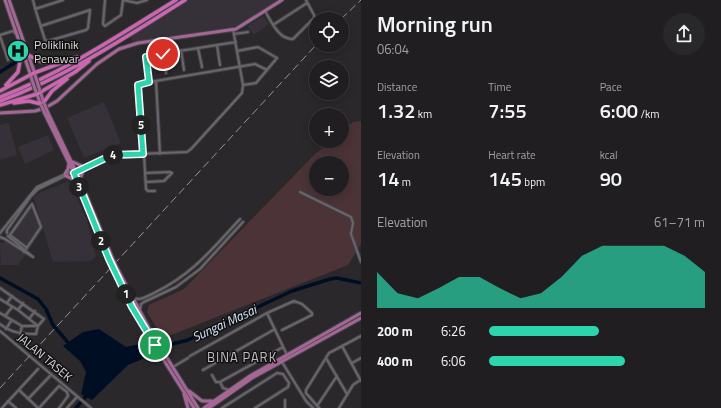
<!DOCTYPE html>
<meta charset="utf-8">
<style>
:root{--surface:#201e20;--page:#282729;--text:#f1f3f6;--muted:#a2a2a5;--line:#3d3c3e;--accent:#2cd5ab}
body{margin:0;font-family:"Titillium Web",sans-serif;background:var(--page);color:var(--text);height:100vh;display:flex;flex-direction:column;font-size:15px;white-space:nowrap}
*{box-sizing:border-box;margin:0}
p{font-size:13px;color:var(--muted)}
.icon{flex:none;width:22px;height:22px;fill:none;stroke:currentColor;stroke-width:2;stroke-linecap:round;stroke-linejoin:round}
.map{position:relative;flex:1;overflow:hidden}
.drawer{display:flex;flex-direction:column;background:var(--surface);width:360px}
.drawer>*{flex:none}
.buttons{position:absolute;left:309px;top:12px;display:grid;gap:8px}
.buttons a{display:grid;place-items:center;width:40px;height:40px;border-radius:50%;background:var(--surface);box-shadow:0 2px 10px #0003,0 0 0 1px var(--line);font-size:20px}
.pin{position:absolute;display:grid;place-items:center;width:34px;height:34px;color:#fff;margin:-17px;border:2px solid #fff;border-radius:50%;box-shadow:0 1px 4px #0007}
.km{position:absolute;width:20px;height:20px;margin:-10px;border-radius:50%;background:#222;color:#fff;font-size:11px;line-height:20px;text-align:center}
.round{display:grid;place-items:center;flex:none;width:42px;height:42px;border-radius:21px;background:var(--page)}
.summary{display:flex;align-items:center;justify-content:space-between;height:68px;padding:0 16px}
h1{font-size:22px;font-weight:600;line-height:30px}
.figures{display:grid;grid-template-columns:repeat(3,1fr);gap:6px;height:68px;padding:4px 16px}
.figures div{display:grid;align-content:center}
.figures b{font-size:20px;font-weight:600}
.figures small{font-size:11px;font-weight:400}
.figures p{font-size:11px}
.chart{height:112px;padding:8px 16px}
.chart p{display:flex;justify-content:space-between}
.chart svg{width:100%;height:72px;margin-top:4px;fill:var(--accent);opacity:.7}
ul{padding:0 16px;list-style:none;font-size:13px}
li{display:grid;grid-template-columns:64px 48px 1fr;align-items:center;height:30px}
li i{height:10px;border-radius:5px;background:var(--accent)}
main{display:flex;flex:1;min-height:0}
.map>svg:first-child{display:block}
.built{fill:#363139}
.green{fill:#4b3337;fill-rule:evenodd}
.water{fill:#000e23}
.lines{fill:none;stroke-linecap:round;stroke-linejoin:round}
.river{stroke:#000e23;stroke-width:3.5}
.minor-casing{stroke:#464448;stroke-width:4}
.major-casing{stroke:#464448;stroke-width:5}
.highway-casing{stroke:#464448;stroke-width:5.5}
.minor{stroke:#68666a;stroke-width:2}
.major{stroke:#a36695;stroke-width:3}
.highway{stroke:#cb66b1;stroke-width:3.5}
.rail{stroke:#959496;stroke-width:1;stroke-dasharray:8 4;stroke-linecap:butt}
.major-bridge-casing{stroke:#464448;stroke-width:5;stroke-linecap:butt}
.major-bridge{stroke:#a36695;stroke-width:3}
.route-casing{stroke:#fff;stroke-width:8}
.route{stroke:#2cd5ab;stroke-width:5}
.labels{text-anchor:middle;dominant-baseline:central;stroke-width:3;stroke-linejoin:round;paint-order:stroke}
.poi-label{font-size:12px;fill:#dad9db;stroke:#121112;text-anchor:start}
.street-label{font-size:12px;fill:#dad9db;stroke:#121112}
.water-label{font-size:13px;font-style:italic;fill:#d5e5fa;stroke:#121112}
.neighbourhood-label{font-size:13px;letter-spacing:1px;fill:#c1bec3;stroke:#121112}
</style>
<main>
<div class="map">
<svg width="361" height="408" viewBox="0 0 361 408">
<rect width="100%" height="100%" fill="#2a282b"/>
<path class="built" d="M 188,0 L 278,0 L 237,26 L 132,42 L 131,36 Z
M 263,16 L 269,24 L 254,35 L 247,26 Z
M 104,102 L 121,143 L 84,158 L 67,118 Z
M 6,123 L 9,124 L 17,155 L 0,160 L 0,125 Z
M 48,135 L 54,150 L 25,164 L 18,147 Z
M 67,182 L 70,183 L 87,220 L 96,256 L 91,261 L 53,262 L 34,198 L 39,193 Z
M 32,203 L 34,204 L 43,229 L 18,265 L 1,265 L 0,243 L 4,243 Z"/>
<path class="green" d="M 361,121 L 361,244 L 348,265 L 171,335 L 158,330 L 147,312 L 149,305 L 184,289 L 314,155 L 331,141 L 342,141 L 342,131 L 353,122 ZM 316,163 L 342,163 L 342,189 L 316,189 Z"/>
<path class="water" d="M 99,329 L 126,347 L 145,343 L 152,355 L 128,365 L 92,400 L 81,394 L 86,372 L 80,361 L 63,346 L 83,332 Z"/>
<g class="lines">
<path class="river" d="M 0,72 L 16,62
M 0,278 L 38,299 L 46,309 L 53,325 L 71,346
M 145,351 L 188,340 L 292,291 L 330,279 L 337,278 L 361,283
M 76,408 L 88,394"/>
<g class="minor-casing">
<path id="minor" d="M 33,0 C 36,13 41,27 45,40 L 48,41 L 86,30 L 88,28 L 90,10 L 41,26
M 105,0 L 103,24 L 105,26 L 121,15 L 123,0
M 123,0 L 137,3 L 147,0
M 35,9 L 63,0
M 265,11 C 271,21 279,40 293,39 L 314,18 L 314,15 L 306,0
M 273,25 L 307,3
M 234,34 L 248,32
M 0,35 L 13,31 L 15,33
M 0,36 L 8,60
M 217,45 L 220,65
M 198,48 L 202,67
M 181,50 L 184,70
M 237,51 L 258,47 L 277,58 L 256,83 L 243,85
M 163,54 L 166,73
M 156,81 L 160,154
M 149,82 L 146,58 L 148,56 L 236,42
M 143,154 L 138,84 L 255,64 L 267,70
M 144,154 L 146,189 L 148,191 L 155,191
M 145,173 L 170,172 L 172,173 L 164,181 L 146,182
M 300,192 L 351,217 L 353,223 L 351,234 L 361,262
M 0,233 L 37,187 L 72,171
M 7,233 L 7,230 L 31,196 L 38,189 L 96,161 L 112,155 L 187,152 L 191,149 L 242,93 L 243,85 L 233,29
M 8,236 L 33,257
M 0,237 L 5,239
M 5,239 L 33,257
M 24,252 L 41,227 L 32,204 L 10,235 L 27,248
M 0,288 L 44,319 L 38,326 L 36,334 C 22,334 11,333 0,324
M 134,298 C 141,301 147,296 154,293 C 193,274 211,250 240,219
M 0,299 L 18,310 L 38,326
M 7,303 L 12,296
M 18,310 L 23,303
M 140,310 L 141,304 L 144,302 L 176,287 L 200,269 L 243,222
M 0,313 L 22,326 L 37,326
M 267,313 L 287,355
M 5,316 L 12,307
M 29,319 L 35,311
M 6,329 L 11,321
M 0,331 L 91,408
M 20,334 L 22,326
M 342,346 L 361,381
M 190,356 L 267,313 L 294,301 L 302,304 L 312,313 L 312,315 L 282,330
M 326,358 L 347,394
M 282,362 L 306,401 L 313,408
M 352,363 L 361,358
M 173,367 L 188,358
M 203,370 L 275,329
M 212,375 L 216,382 L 220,382 L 223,388 L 229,390
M 220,382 L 283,347
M 19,390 L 38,408
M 28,399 L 50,376
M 8,401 L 16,408
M 317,406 L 337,376
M 2,408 L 38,369
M 39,408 L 59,386 L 67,392 L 68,396 L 59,408
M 67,408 L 77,397
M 222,408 L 277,373 L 283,374 L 289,383 L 288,387 L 255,408
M 285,408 L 285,400
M 319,408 L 306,393 L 306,390 L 329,353 L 361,336
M 339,408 L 353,385 L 360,380"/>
</g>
<g class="major-casing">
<path id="major" d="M 5,0 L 31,76
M 9,0 L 35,74
M 40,91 L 44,103
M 36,92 L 41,105
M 0,113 L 35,111 L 45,108 L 57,101 L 97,64 L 119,49 L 138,43 L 236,29 L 282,0
M 48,113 L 80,180 L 112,257
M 45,114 L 74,173 L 109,259
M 73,162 L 84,167 L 80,180
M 65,174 L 68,169 L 69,163
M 66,176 L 77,181
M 117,268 L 151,332 L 198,408
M 114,270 L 148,335 L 194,408
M 189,391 L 202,401 L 212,401
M 184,394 L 188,408
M 204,408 L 250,376 L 361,313
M 209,408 L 252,378 L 361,318"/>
</g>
<g class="highway-casing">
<path id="highway" d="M 28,55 L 42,62 L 59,62
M 75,72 L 89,61
M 6,85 L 18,72 L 22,50
M 0,91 L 34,73 L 77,57
M 0,97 C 61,74 121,34 176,0
M 0,101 C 66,77 126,37 185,0
M 44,102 L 52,91 L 67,79
M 14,103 L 29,101 L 41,104
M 0,105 L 37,94 L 75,72"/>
</g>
<use href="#minor" class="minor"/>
<use href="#major" class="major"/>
<use href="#highway" class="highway"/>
<path class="rail" d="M 341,19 L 361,0
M 0,388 L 316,45"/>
<g class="major-bridge-casing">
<path id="major-bridge" d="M 35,75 L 40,91
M 31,77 L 36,92
M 44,103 L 48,113
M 41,105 L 45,114
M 112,257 L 117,268
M 109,259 L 114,270"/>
</g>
<use href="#major-bridge" class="major-bridge"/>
</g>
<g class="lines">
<g class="route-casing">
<path id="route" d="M 155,345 L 132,307 L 109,259 L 74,173 L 112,155 L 143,154 L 138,85 L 149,82 L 146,57 L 163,54"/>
</g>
<use href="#route" class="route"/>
</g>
<defs>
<g id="hospital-disc" transform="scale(1.15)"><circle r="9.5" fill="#2cd5ab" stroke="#121112"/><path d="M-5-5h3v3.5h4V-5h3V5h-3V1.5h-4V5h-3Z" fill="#111"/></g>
</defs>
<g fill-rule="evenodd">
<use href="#hospital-disc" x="18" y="51"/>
</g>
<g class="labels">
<g class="poi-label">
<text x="34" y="44">Poliklinik<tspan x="34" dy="14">Penawar</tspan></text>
</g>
<g class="street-label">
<text transform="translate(45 357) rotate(40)">JALAN TASEK</text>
</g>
<g class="water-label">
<text transform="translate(224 323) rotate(-25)">Sungai Masai</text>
</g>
<g class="neighbourhood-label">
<text x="242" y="357">BINA PARK</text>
</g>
</g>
</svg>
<div class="buttons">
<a><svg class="icon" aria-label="locate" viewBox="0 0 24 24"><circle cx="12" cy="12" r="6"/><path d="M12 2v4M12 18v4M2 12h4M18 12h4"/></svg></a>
<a><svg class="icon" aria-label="layers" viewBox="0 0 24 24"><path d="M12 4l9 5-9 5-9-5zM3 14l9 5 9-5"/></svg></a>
<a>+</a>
<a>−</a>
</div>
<div class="pin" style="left:155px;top:345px;background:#1e9e55"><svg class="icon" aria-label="arrive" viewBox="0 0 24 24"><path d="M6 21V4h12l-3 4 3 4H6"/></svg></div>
<div class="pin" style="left:163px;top:54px;background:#d93025"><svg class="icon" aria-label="check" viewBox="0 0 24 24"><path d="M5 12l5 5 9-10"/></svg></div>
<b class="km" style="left:126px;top:294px">1</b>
<b class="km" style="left:101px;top:241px">2</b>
<b class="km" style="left:79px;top:187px">3</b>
<b class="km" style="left:113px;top:155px">4</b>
<b class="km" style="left:141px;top:125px">5</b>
</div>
<section class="drawer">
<div class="summary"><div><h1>Morning run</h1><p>06:04</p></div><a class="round"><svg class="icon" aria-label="share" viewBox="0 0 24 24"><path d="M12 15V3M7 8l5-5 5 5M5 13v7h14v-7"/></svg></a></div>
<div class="figures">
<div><p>Distance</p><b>1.32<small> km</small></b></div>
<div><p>Time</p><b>7:55</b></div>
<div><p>Pace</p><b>6:00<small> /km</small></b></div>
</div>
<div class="figures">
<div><p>Elevation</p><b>14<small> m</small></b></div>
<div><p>Heart rate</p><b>145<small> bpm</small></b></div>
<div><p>kcal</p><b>90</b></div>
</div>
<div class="chart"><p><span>Elevation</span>61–71 m</p>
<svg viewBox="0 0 160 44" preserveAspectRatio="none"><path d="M0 44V22L10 35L20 38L30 32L40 25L50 25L60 32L70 38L80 35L90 25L100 12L110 6L120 6L130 6L140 6L150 12L160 22V44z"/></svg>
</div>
<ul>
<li><b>200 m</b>6:26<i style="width:51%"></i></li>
<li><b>400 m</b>6:06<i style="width:63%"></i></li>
</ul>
</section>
</main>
